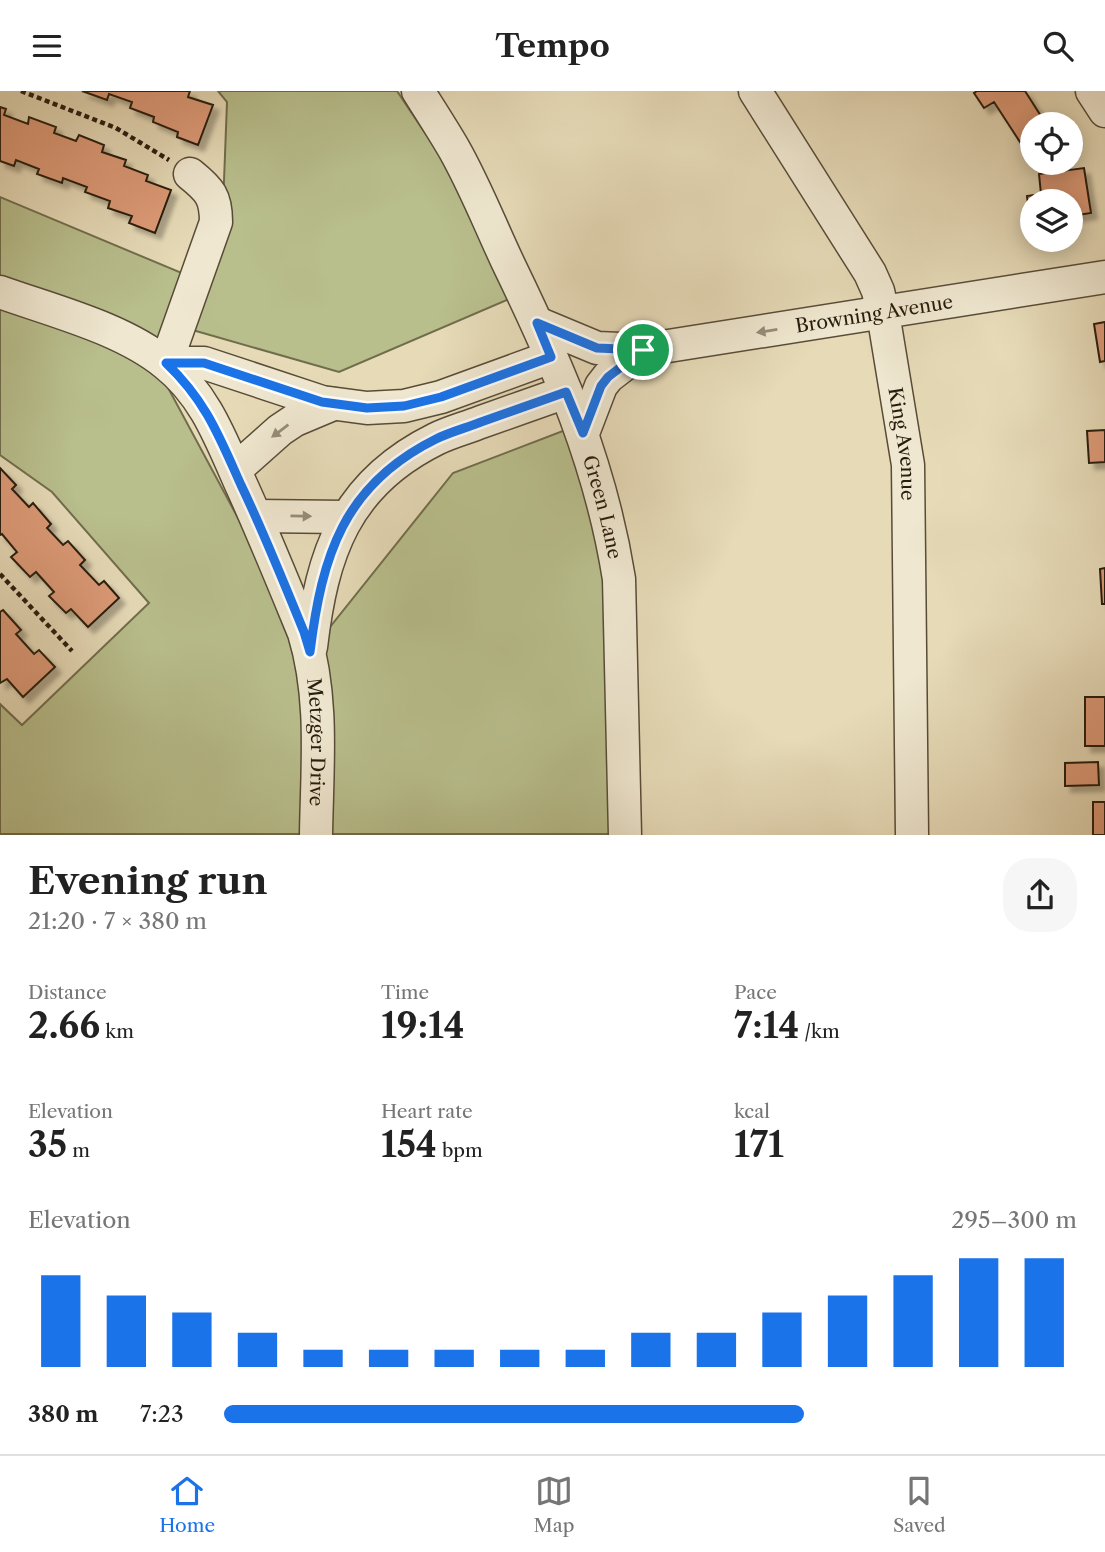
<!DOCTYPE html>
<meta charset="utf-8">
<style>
:root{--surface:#fff;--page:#f6f6f6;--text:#222;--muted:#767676;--line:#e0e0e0;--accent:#1a73e8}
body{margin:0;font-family:"Libre Caslon Text",serif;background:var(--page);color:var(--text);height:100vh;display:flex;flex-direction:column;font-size:26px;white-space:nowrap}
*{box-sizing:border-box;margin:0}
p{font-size:23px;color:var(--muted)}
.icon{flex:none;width:38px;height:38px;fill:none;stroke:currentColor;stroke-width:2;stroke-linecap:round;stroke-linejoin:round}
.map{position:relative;height:744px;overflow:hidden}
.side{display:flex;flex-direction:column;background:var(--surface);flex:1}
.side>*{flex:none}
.controls{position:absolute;left:1020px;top:21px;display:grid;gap:14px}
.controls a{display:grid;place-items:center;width:63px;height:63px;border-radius:50%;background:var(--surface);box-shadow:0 4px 18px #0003;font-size:35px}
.pin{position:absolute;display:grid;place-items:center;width:60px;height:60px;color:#fff;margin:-30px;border:4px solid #fff;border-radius:50%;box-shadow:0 2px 7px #0007}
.round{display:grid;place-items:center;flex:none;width:74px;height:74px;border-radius:28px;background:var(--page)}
.head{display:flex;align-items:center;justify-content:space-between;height:119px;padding:0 28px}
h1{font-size:38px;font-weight:800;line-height:52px}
.figures{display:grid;grid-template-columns:repeat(3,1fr);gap:10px;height:119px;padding:7px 28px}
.figures div{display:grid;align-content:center}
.figures b{font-size:35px;font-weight:800}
.figures small{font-size:19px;font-weight:400}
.figures p{font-size:19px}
.chart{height:196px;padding:14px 28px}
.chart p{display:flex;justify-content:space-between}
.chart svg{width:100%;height:126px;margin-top:7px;stroke:var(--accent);stroke-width:6}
ul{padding:0 28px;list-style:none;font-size:23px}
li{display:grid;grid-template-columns:112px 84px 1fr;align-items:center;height:52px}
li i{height:18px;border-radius:9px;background:var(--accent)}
header{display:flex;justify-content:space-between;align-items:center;height:91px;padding:0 28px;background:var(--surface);font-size:32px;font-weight:800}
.tabs{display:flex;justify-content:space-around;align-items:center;height:98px;border-top:2px solid var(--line);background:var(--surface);font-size:19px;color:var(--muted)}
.tabs a{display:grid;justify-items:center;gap:4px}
.tabs .selected{color:var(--accent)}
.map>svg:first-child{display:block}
.green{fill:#b8be8c;stroke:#706d4c;stroke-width:2}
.building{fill:#dd9a77;stroke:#281c0d;stroke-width:2;filter:url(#shadow)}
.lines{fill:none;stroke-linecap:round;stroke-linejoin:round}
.minor-casing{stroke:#584c38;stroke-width:35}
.path{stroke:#281c0d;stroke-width:4.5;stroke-dasharray:5 3.5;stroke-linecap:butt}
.minor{stroke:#efe7d0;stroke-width:32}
.oneway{fill:#958c78}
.route-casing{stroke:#fff;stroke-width:14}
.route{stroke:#1a73e8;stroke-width:9}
.labels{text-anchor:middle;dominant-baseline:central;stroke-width:7;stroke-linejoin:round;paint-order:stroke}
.street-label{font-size:19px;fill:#281c0d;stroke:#efe7d0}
</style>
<header><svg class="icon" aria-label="menu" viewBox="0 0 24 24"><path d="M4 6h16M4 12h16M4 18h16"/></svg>Tempo<svg class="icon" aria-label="search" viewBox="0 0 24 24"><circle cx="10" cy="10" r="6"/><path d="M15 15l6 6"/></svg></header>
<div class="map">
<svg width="1105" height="744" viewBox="0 0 1105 744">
<defs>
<filter id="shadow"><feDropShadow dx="6" dy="6" stdDeviation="2" flood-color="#0004"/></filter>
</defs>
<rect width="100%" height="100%" fill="#e6dab7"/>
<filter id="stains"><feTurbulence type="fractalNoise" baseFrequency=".00286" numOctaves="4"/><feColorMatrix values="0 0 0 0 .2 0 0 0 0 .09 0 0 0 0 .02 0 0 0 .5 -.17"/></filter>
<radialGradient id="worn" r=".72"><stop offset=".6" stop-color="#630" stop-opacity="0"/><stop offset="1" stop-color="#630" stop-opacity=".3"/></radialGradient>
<path class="green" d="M 218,0 L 397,0 L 530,199 L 339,281 L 189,238 L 166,293 L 310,561 L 453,382 L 589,330 L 630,743 L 0,743 L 0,613 L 22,634 L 149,512 L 52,401 L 0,364 L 0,106 L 203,191 L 223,116 L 227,11 Z"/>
<path class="building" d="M 82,0 L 190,0 L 188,6 L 213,14 L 198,54 L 177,46 L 178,41 L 153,31 L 154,26 L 130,17 L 132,11 L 109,3 L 107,9 Z
M 977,0 L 1025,0 L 1046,33 L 1032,33 L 1032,43 L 1020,51 L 994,11 L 984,17 L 974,2 Z
M 0,16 L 6,18 L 4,24 L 28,33 L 29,26 L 56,36 L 54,42 L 76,50 L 79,44 L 104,54 L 102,61 L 126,69 L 124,75 L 148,84 L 146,90 L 171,99 L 155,142 L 129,132 L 132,125 L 108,117 L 110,110 L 85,101 L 87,96 L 63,87 L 62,92 L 37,83 L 39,78 L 16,69 L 14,75 L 0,70 Z
M 1084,77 L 1091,122 L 1071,125 L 1071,110 L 1032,110 L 1032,130 L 1030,131 L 1027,105 L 1041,103 L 1039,83 Z
M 1105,231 L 1105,270 L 1100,271 L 1094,233 Z
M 1105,339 L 1105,371 L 1089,372 L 1087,340 Z
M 0,377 L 16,394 L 12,398 L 29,416 L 33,412 L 51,433 L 47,437 L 63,454 L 68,450 L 85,469 L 80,474 L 99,494 L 104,490 L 119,507 L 88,536 L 71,518 L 66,522 L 49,505 L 54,501 L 36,481 L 30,486 L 11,466 L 17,461 L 2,443 L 0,444 Z
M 1105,477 L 1105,513 L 1102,513 L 1100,478 Z
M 3,519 L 21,539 L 16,543 L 34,563 L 39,559 L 55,576 L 23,606 L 7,588 L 0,592 L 0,521 Z
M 1085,606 L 1105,606 L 1105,655 L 1085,655 Z
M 1098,671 L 1099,694 L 1065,695 L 1065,672 Z
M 1093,711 L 1105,711 L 1105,744 L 1093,744 Z"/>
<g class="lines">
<g class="minor-casing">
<g id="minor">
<path id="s1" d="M 418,0 C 430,19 443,39 454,58 C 475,95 491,136 509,174 C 559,277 601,374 619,488 L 625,744"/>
<path id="s2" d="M 755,0 L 870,182 L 878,200 L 883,222 L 908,374 L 912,744"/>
<path d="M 1092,0 L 1105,20"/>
<path d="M 190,83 C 210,99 216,106 216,131 L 166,272 L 204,272 L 322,311 L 367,317 L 404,315 L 441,306 L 551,266"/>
<path id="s3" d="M 0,201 C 53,220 122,237 166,273 C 204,303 220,346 239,389 C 262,439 283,491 304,542 C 324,607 317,676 316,744"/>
<path id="s4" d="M 537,232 L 597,257 L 643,259 L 1105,186"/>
<path d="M 583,342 L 601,295 L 608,286 L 643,259"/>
<path d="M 235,379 L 280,339 L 295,329 L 333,313"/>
<path d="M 256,425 L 346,426"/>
<path d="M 311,556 C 322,462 345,393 436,348 C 450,341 466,337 481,331 C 509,321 538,311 566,301"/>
</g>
</g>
<path class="path" d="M 21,0 L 116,37 L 169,69
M 0,483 L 72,560"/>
<use href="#minor" class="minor"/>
</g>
<defs><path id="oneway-solid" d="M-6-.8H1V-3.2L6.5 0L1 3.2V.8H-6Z" transform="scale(1.75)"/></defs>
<g class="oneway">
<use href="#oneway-solid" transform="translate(767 240) rotate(171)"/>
<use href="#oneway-solid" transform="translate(280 340) rotate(143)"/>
<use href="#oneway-solid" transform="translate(301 425) rotate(1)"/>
</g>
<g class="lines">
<g class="route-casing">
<path id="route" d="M 537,232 L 597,257 L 643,259 L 608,286 L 601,295 L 583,342 L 566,301 C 538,311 509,321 481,331 C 466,337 450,341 436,348 C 343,394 322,465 310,561 L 304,541 C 284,492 264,442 241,394 C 219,345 206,310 166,272 L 204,272 L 322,311 L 367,317 L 404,315 L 441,306 L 551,266 Z"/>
</g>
<use href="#route" class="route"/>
</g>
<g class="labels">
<g class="street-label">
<text stroke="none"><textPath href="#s4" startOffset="345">Browning Avenue</textPath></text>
<text stroke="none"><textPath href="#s2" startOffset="390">King Avenue</textPath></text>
<text stroke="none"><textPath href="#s1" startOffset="457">Green Lane</textPath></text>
<text stroke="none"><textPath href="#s3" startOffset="597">Metzger Drive</textPath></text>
</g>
</g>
<rect width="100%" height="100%" filter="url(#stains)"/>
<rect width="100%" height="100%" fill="url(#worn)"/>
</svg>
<div class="controls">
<a><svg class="icon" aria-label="locate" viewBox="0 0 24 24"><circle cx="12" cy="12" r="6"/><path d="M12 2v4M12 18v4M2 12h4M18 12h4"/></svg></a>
<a><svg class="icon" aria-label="layers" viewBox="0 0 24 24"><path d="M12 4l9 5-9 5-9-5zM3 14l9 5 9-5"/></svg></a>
</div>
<div class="pin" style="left:643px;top:259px;background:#1e9e55"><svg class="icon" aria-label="arrive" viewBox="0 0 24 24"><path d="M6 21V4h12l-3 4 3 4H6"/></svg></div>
</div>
<section class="side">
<div class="head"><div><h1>Evening run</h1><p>21:20 · 7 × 380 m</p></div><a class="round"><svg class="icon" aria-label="share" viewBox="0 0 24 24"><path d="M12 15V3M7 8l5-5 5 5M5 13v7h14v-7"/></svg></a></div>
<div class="figures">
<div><p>Distance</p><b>2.66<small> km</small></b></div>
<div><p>Time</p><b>19:14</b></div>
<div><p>Pace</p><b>7:14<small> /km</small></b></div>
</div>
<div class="figures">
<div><p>Elevation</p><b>35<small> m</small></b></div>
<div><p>Heart rate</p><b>154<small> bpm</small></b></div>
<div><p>kcal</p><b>171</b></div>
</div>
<div class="chart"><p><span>Elevation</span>295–300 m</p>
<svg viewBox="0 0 160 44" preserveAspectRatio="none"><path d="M5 44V12M15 44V19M25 44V25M35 44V32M45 44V38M55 44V38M65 44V38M75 44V38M85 44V38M95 44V32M105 44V32M115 44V25M125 44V19M135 44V12M145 44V6M155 44V6"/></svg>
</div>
<ul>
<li><b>380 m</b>7:23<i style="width:68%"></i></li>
</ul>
</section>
<nav class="tabs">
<a class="selected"><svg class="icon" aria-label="home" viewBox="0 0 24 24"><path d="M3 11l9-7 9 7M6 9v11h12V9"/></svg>Home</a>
<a><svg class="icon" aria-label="map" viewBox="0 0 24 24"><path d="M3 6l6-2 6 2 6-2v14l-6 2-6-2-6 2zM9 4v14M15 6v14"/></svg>Map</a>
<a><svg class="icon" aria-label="saved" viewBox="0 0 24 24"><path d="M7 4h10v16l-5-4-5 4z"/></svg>Saved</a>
</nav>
